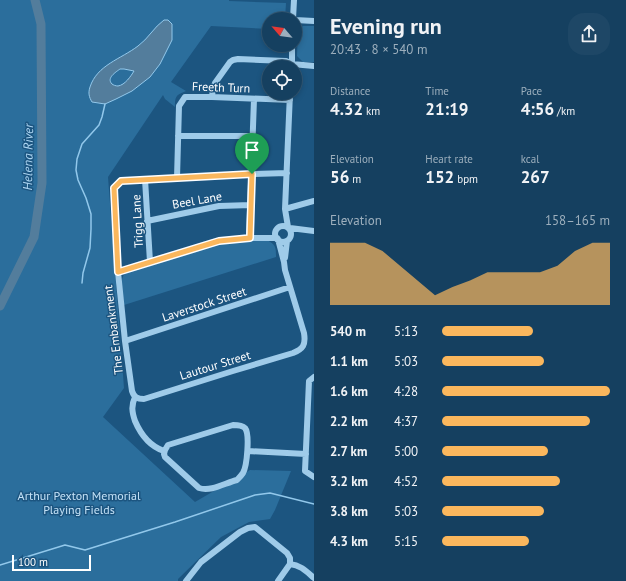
<!DOCTYPE html>
<meta charset="utf-8">
<style>
:root{--surface:#154060;--page:#1e4766;--text:#f1f3f6;--muted:#9dafbd;--line:#345975;--accent:#fab75d}
body{margin:0;font-family:"PT Sans",sans-serif;background:var(--page);color:var(--text);height:100vh;display:flex;flex-direction:column;font-size:15px;white-space:nowrap}
*{box-sizing:border-box;margin:0}
p{font-size:13px;color:var(--muted)}
.icon{flex:none;width:22px;height:22px;fill:none;stroke:currentColor;stroke-width:2;stroke-linecap:round;stroke-linejoin:round}
.map{position:relative;flex:1;overflow:hidden}
.details{display:flex;flex-direction:column;background:var(--surface);width:312px}
.details>*{flex:none}
.needle{width:26px;rotate:298deg}
.tools{position:absolute;left:262px;top:12px;display:grid;gap:8px}
.tools a{display:grid;place-items:center;width:40px;height:40px;border-radius:50%;background:var(--surface);box-shadow:0 2px 6px #0003,0 0 0 1px var(--line);font-size:20px}
.scale{position:absolute;left:12px;bottom:10px;width:79px;box-sizing:border-box;padding-left:4px;border:2px solid #fff;border-top:0;font-size:11px;line-height:14px;white-space:nowrap;color:#fff;-webkit-text-stroke:3px #1c5580;paint-order:stroke}
.pin{position:absolute;display:grid;place-items:center;width:34px;height:34px;color:#fff;margin:-41px -17px;border-radius:50% 50% 50% 0;rotate:-45deg;box-shadow:0 0 4px #0007}
.pin .icon{rotate:45deg}
.round{display:grid;place-items:center;flex:none;width:42px;height:42px;border-radius:16px;background:var(--page)}
.summary{display:flex;align-items:center;justify-content:space-between;height:68px;padding:0 16px}
h1{font-size:22px;font-weight:800;line-height:30px}
.figures{display:grid;grid-template-columns:repeat(3,1fr);gap:6px;height:68px;padding:4px 16px}
.figures div{display:grid;align-content:center}
.figures b{font-size:17px;font-weight:800}
.figures small{font-size:11px;font-weight:400}
.figures p{font-size:11px}
.chart{height:112px;padding:8px 16px}
.chart p{display:flex;justify-content:space-between}
.chart svg{width:100%;height:72px;margin-top:4px;fill:var(--accent);opacity:.7}
ul{padding:0 16px;list-style:none;font-size:13px}
li{display:grid;grid-template-columns:64px 48px 1fr;align-items:center;height:30px}
li i{height:10px;border-radius:5px;background:var(--accent)}
main{display:flex;flex:1;min-height:0}
.map>svg:first-child{display:block}
.green{fill:#2b6e9c}
.water{fill:#537d9c;stroke:#92c8eb;fill-rule:evenodd}
.lines{fill:none;stroke-linecap:round;stroke-linejoin:round}
.stream{stroke:#92c8eb;stroke-width:1.5}
.river{stroke:#537d9c;stroke-width:9}
.minor{stroke:#9fcbe9;stroke-width:6}
.route-casing{stroke:#fff;stroke-width:8}
.route{stroke:#fab75d;stroke-width:5}
.labels{text-anchor:middle;dominant-baseline:central;stroke-width:3;stroke-linejoin:round;paint-order:stroke}
.street-label{font-size:12px;fill:#fff;stroke:#1c5580}
.park-label{font-size:12px;fill:#c4e2f7;stroke:#1c5580}
.water-label{font-size:13px;font-style:italic;fill:#abd4f1;stroke:#1c5580}
</style>
<main>
<div class="map">
<svg width="314" height="581" viewBox="0 0 314 581">
<rect width="100%" height="100%" fill="#1c5580"/>
<path class="green" d="M 0,0 L 229,0 L 229,1 L 286,3 L 285,19 L 269,19 L 269,29 L 211,26 L 171,82 L 186,91 C 176,95 175,96 175,107 L 165,99 L 163,95 L 108,177 L 124,388 L 103,417 L 195,502 L 250,470 L 291,471 L 275,510 L 270,519 L 249,522 L 221,537 L 178,579 L 178,581 L 0,581 Z
M 303,26 L 314,26 L 314,62 L 303,62 L 297,56 L 298,30 Z
M 267,240 C 276,245 276,247 276,257 L 124,305 C 123,294 118,280 126,272 L 225,242 Z"/>
<path class="water" d="M 164,20 L 168,20 L 172,24 L 172,40 L 160,64 L 150,77 L 132,91 L 116,99 L 105,104 L 92,102 C 89,97 88,93 90,87 C 97,65 121,59 138,46 C 148,39 154,27 164,20 ZM 120,69 L 124,69 L 134,71 C 131,76 125,85 118,86 C 116,86 113,85 112,84 C 106,78 116,72 120,69 Z"/>
<g class="lines">
<path class="stream" d="M 82,283 L 83,273 L 90,248 L 91,229 L 91,214 L 86,198 L 78,180 L 76,170 L 77,159 L 82,144 L 99,125 L 102,117 L 105,104
M 0,565 L 65,545 L 85,550 L 175,522 L 255,495 L 270,493 L 314,504"/>
<path class="river" d="M 0,306 L 34,237 L 42,183 L 41,24 L 35,0"/>
<path class="minor" d="M 293,19 L 294,0
M 295,20 L 314,21
M 292,67 L 292,45
M 212,97 L 213,88 L 215,83 L 230,62 L 233,60 L 238,59 L 286,61 L 292,64 L 314,66
M 178,136 L 253,136
M 177,178 L 179,106 L 185,97 L 212,97 L 290,100
M 145,179 L 150,262
M 285,209 L 314,201
M 147,221 L 219,206 L 251,205
M275 234a8 8 0 1 1 16 0a8 8 0 1 1-16 0Z
M 288,227 L 285,209 L 290,93
M 290,228 L 314,231
M 249,238 L 254,99
M 278,239 L 284,262 L 285,270 L 304,333 C 306,345 303,349 293,353 L 233,371 L 144,399 C 137,399 134,397 132,391 L 125,341 L 118,272 L 114,188 L 121,181 L 252,174 L 287,173
M 285,258 L 287,241
M 118,272 L 219,241 L 249,238 L 277,238
M 125,341 L 290,287
M 314,377 L 309,381 L 305,471 L 314,477
M 135,397 C 131,406 132,412 135,421 C 141,435 149,446 164,451
M 233,425 C 237,425 242,425 245,428 C 250,434 247,466 243,473 C 241,476 239,478 237,480 C 225,483 211,492 199,488 L 165,457 L 164,454 L 165,450 L 168,445 Z
M 248,451 L 306,454
M 290,564 C 301,565 307,572 314,578
M 186,581 L 201,562 L 240,532 L 248,528 L 255,527 L 287,553 L 290,558 L 290,564 L 278,581"/>
</g>
<g class="lines">
<g class="route-casing">
<path id="route" d="M 252,174 L 250,238 L 219,241 L 118,272 L 114,188 L 121,181 Z"/>
</g>
<use href="#route" class="route"/>
</g>
<g class="labels">
<g class="street-label">
<text transform="translate(221 87) rotate(2)">Freeth Turn</text>
<text transform="translate(197 200) rotate(-10)">Beel Lane</text>
<text transform="translate(137 221) rotate(-93)">Trigg Lane</text>
<text transform="translate(204 304) rotate(-18)">Laverstock Street</text>
<text transform="translate(113 330) rotate(-97)">The Embankment</text>
<text transform="translate(215 365) rotate(-17)">Lautour Street</text>
</g>
<g class="park-label">
<text x="79" y="495">Arthur Pexton Memorial<tspan x="79" dy="14">Playing Fields</tspan></text>
</g>
<g class="water-label">
<text transform="translate(28 157) rotate(-89)">Helena River</text>
</g>
</g>
</svg>
<div class="tools">
<a><svg class="needle" viewBox="-14 -14 28 28"><path d="M0-13l5 13h-10z" fill="#e53935"/><path d="M0 13l5-13h-10z" fill="#9dafbd"/></svg></a>
<a><svg class="icon" aria-label="locate" viewBox="0 0 24 24"><circle cx="12" cy="12" r="6"/><path d="M12 2v4M12 18v4M2 12h4M18 12h4"/></svg></a>
</div>
<div class="scale">100 m</div>
<div class="pin" style="left:252px;top:174px;background:#1e9e55"><svg class="icon" aria-label="arrive" viewBox="0 0 24 24"><path d="M6 21V4h12l-3 4 3 4H6"/></svg></div>
</div>
<section class="details">
<div class="summary"><div><h1>Evening run</h1><p>20:43 · 8 × 540 m</p></div><a class="round"><svg class="icon" aria-label="share" viewBox="0 0 24 24"><path d="M12 15V3M7 8l5-5 5 5M5 13v7h14v-7"/></svg></a></div>
<div class="figures">
<div><p>Distance</p><b>4.32<small> km</small></b></div>
<div><p>Time</p><b>21:19</b></div>
<div><p>Pace</p><b>4:56<small> /km</small></b></div>
</div>
<div class="figures">
<div><p>Elevation</p><b>56<small> m</small></b></div>
<div><p>Heart rate</p><b>152<small> bpm</small></b></div>
<div><p>kcal</p><b>267</b></div>
</div>
<div class="chart"><p><span>Elevation</span>158–165 m</p>
<svg viewBox="0 0 160 44" preserveAspectRatio="none"><path d="M0 44V6L10 6L20 6L30 11L40 20L50 29L60 38L70 33L80 29L90 24L100 24L110 24L120 24L130 20L140 11L150 6L160 6V44z"/></svg>
</div>
<ul>
<li><b>540 m</b>5:13<i style="width:54%"></i></li>
<li><b>1.1 km</b>5:03<i style="width:61%"></i></li>
<li><b>1.6 km</b>4:28<i style="width:100%"></i></li>
<li><b>2.2 km</b>4:37<i style="width:88%"></i></li>
<li><b>2.7 km</b>5:00<i style="width:63%"></i></li>
<li><b>3.2 km</b>4:52<i style="width:70%"></i></li>
<li><b>3.8 km</b>5:03<i style="width:61%"></i></li>
<li><b>4.3 km</b>5:15<i style="width:52%"></i></li>
</ul>
</section>
</main>
